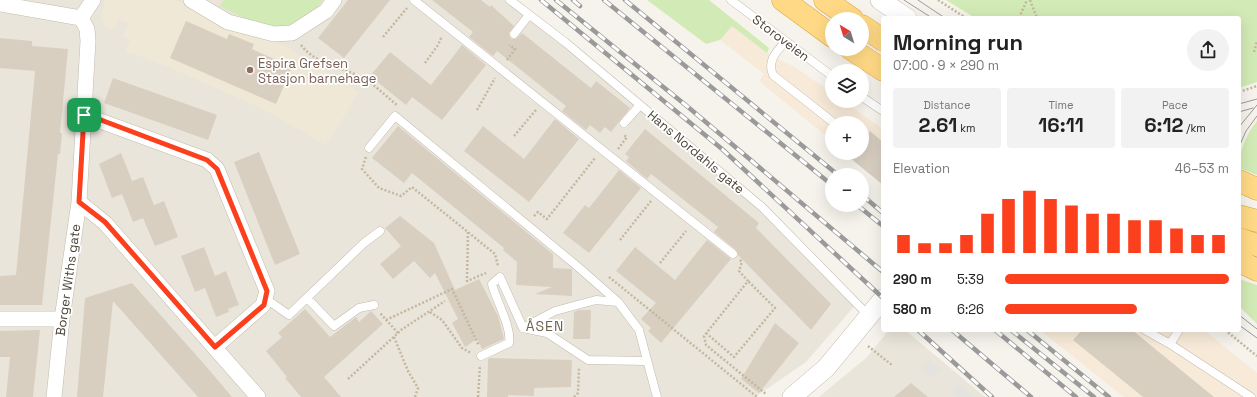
<!DOCTYPE html>
<meta charset="utf-8">
<style>
:root{--surface:#fff;--page:#f2f2f2;--text:#222;--muted:#767676;--accent:#fc3f1d}
body{margin:0;font-family:"Space Grotesk",sans-serif;background:var(--page);color:var(--text);height:100vh;display:flex;flex-direction:column;font-size:15px;white-space:nowrap}
*{box-sizing:border-box;margin:0}
p{font-size:13px;color:var(--muted)}
.icon{flex:none;width:22px;height:22px;fill:none;stroke:currentColor;stroke-width:2;stroke-linecap:round;stroke-linejoin:round}
.map{position:relative;flex:1;overflow:hidden}
.panel{position:absolute;left:881px;top:16px;width:360px;height:316px;display:flex;flex-direction:column;background:var(--surface);border-radius:4px;box-shadow:0 4px 16px #0002}
.panel>*{flex:none}
.needle{width:26px;rotate:322deg}
.fabs{position:absolute;left:825px;top:12px;display:grid;gap:8px}
.fabs a{display:grid;place-items:center;width:44px;height:44px;border-radius:50%;background:var(--surface);box-shadow:0 4px 16px #0002;font-size:20px}
.pin{position:absolute;display:grid;place-items:center;width:34px;height:34px;color:#fff;margin:-17px;border-radius:8px;box-shadow:0 2px 6px #0006}
.round{display:grid;place-items:center;flex:none;width:42px;height:42px;border-radius:21px;background:var(--page)}
.summary{display:flex;align-items:center;justify-content:space-between;height:68px;padding:0 12px}
h1{font-size:22px;font-weight:700;line-height:30px}
.stats{display:grid;grid-template-columns:repeat(3,1fr);gap:6px;height:68px;padding:4px 12px}
.stats div{display:grid;align-content:center;border-radius:4px;background:var(--page);text-align:center}
.stats b{font-size:20px;font-weight:700}
.stats small{font-size:11px;font-weight:400}
.stats p{font-size:11px}
.chart{height:112px;padding:8px 12px}
.chart p{display:flex;justify-content:space-between}
.chart svg{width:100%;height:72px;margin-top:4px;stroke:var(--accent);stroke-width:6}
ul{padding:0 12px;list-style:none;font-size:13px}
li{display:grid;grid-template-columns:64px 48px 1fr;align-items:center;height:30px}
li i{height:10px;border-radius:5px;background:var(--accent)}
.map>svg:first-child{display:block}
.residential{fill:#eae5da}
.commercial{fill:#f7ead8}
.education{fill:#efe8d6}
.green{fill:#d2eab5}
.parking{fill:#e5e3e0}
.building{fill:#d8cfc1}
.lines{fill:none;stroke-linecap:round;stroke-linejoin:round}
.service-casing{stroke:#c2bbae;stroke-width:9}
.minor-casing{stroke:#c2bbae;stroke-width:16}
.tertiary-casing{stroke:#c2bbae;stroke-width:20}
.trunk-casing{stroke:#e0a43c;stroke-width:23}
.path{stroke:#c4b79f;stroke-width:2.5;stroke-dasharray:2 2;stroke-linecap:butt}
.service{stroke:#fff;stroke-width:8}
.minor{stroke:#fff;stroke-width:15}
.tertiary{stroke:#fff;stroke-width:19}
.trunk{stroke:#ffd985;stroke-width:22}
.tram{stroke:#9a9a9a;stroke-width:1}
.rail-casing{stroke:#9a9a9a;stroke-width:4.5}
.rail{stroke:#fff;stroke-width:3;stroke-dasharray:9;stroke-linecap:butt}
.route-casing{stroke:#fff;stroke-width:8}
.route{stroke:#fc3f1d;stroke-width:5}
.education-dot{fill:#8d6e63;stroke:#fff;stroke-width:1.5}
.labels{text-anchor:middle;dominant-baseline:central;stroke-width:3.5;stroke-linejoin:round;paint-order:stroke}
.street-label{font-size:13px;fill:#4b4439;stroke:#fff}
.education-label{font-size:13px;fill:#785e54;stroke:#fff;text-anchor:start}
.neighbourhood-label{font-size:14px;letter-spacing:1px;fill:#6e6250;stroke:#fff}
</style>
<div class="map">
<svg width="1257" height="397" viewBox="0 0 1257 397">
<rect width="100%" height="100%" fill="#f6f3ec"/>
<path class="residential" d="M 0,0 L 516,0 L 699,149 L 858,302 L 806,362 L 755,397 L 0,397 Z
M 889,330 L 905,330 L 985,397 L 819,397 L 866,358 Z"/>
<path class="commercial" d="M 732,26 L 767,53 L 795,67 L 832,93 L 832,101 L 843,101 L 883,129 L 883,142 L 870,131 L 862,141 L 862,123 L 832,123 L 832,141 L 759,81 L 764,74 L 720,40 Z
M 1040,330 L 1204,330 L 1257,373 L 1257,397 L 1124,397 Z"/>
<path class="education" d="M 105,0 L 176,0 L 228,26 L 285,46 L 359,92 L 326,145 L 261,108 L 164,65 L 126,51 L 130,40 L 123,36 L 129,24 L 119,19 L 114,30 L 105,27 L 101,17 Z"/>
<path class="green" d="M 224,0 L 323,0 C 289,44 261,26 219,6 Z
M 647,0 L 709,0 L 769,48 L 767,53 L 732,26 L 720,40 L 706,44 Z
M 946,0 L 1257,0 L 1257,82 L 1239,88 L 1239,18 L 975,18 Z
M 1257,121 L 1257,175 L 1239,168 C 1239,151 1246,135 1257,121 Z
M 1239,279 L 1257,285 L 1257,324 L 1239,306 Z"/>
<path class="parking" d="M 929,359 L 941,369 L 933,378 L 921,369 Z
M 958,384 L 974,397 L 957,397 L 951,392 Z"/>
<path class="building" d="M 348,0 L 390,0 L 344,58 L 318,38 Z
M 432,0 L 481,0 L 490,7 L 491,5 L 514,26 L 509,33 L 511,39 L 516,39 L 522,33 L 591,88 L 596,81 L 630,108 L 611,132 L 605,127 L 600,133 L 590,125 L 586,130 L 562,111 L 566,106 L 497,51 L 493,56 L 469,37 L 473,32 Z
M 186,21 L 227,39 L 229,34 L 254,44 L 252,49 L 292,67 L 276,104 L 170,58 Z
M 0,38 L 32,41 L 32,46 L 68,49 L 60,133 L 62,133 L 60,154 L 58,154 L 42,305 L 0,305 L 0,276 L 16,275 L 35,71 L 0,68 Z
M 462,45 L 486,65 L 442,120 L 412,97 L 406,105 L 370,76 L 390,52 L 431,85 Z
M 113,78 L 217,115 L 208,140 L 104,103 Z
M 555,119 L 579,139 L 529,202 L 464,151 L 483,126 L 524,159 Z
M 398,126 L 553,254 L 553,268 L 572,269 L 572,296 L 535,294 L 552,287 L 516,285 L 517,262 L 503,250 L 504,248 L 412,173 L 404,183 L 372,158 Z
M 645,129 L 759,223 L 756,228 L 831,304 L 811,330 L 738,255 L 736,250 L 714,232 L 718,227 L 651,174 L 647,179 L 626,161 L 629,157 L 625,154 Z
M 870,131 L 883,142 L 883,185 L 844,153 L 862,153 L 862,141 Z
M 259,152 L 300,254 L 275,265 L 234,162 Z
M 121,153 L 132,181 L 143,177 L 154,205 L 164,201 L 178,237 L 155,246 L 143,218 L 133,222 L 122,194 L 112,198 L 99,164 Z
M 619,170 L 641,188 L 589,253 L 563,233 L 585,205 L 589,208 Z
M 400,216 L 434,243 L 455,290 L 479,279 L 498,316 L 504,339 L 482,349 L 477,339 L 465,347 L 452,323 L 458,319 L 435,273 L 430,278 L 414,261 L 393,279 L 380,264 L 401,246 L 385,228 Z
M 707,240 L 731,259 L 661,343 L 648,331 L 651,328 L 641,319 L 656,303 L 616,271 L 635,247 L 675,280 Z
M 204,247 L 215,276 L 226,271 L 239,305 L 228,309 L 229,312 L 216,317 L 205,288 L 195,292 L 181,256 Z
M 132,283 L 205,365 L 232,397 L 198,397 L 113,301 L 103,397 L 77,397 L 85,298 Z
M 305,309 L 330,337 L 356,317 L 359,322 L 371,311 L 383,324 L 324,377 L 341,397 L 301,397 L 285,378 L 287,377 L 266,351 L 282,337 L 278,333 Z
M 579,310 L 591,310 L 590,339 L 573,339 L 574,312 Z
M 775,323 L 799,343 L 759,393 L 741,379 Z
M 40,330 L 33,397 L 6,397 L 10,357 L 0,357 L 0,331 Z
M 1082,330 L 1132,330 L 1214,397 L 1143,397 L 1073,340 Z
M 491,358 L 572,360 L 571,387 L 534,388 L 534,396 L 508,395 L 508,397 L 487,397 L 488,359 Z
M 911,383 L 928,397 L 894,397 Z"/>
<g class="lines">
<g class="service-casing">
<path id="service" d="M 414,0 L 733,254
M 510,0 L 565,42 L 762,207 L 869,316
M 731,0 L 832,76
M 514,34 L 529,15
M 785,42 C 776,52 767,61 773,75 L 834,123
M 862,97 L 883,111
M 624,123 L 640,105
M 369,148 L 395,116 L 577,266 L 618,302
M 307,298 L 334,326 L 359,308 L 374,305
M 266,299 L 289,315 L 364,243 L 380,231
M 523,328 L 555,311 L 596,300 L 618,302 L 639,330 L 657,397
M 1145,330 L 1170,344
M 1179,330 L 1170,344 L 1251,397
M 481,356 L 509,343 C 512,327 496,301 492,284 L 500,277 L 523,328 L 547,333 L 588,360 L 647,361"/>
</g>
<g class="minor-casing">
<path id="minor" d="M 191,0 L 228,22 L 274,34 L 292,33 L 326,11 L 334,0
M 0,4 L 81,18
M 81,18 L 93,0
M 84,115 L 207,160 L 217,169 L 267,291 L 263,305 L 215,347
M 79,202 L 105,223 L 258,397
M 0,319 L 62,319
M 54,397 L 62,319 L 79,202 L 88,41 L 87,29 L 81,18"/>
</g>
<g class="tertiary-casing">
<path id="tertiary" d="M 880,0 L 907,18
M 792,397 L 826,368 L 883,299"/>
</g>
<g class="trunk-casing">
<path id="trunk" d="M 783,0 L 832,36
M 825,0 L 852,19
M 862,26 L 883,40
M 851,49 L 883,70
M 1239,181 L 1257,189
M 1239,216 L 1257,221
M 1239,239 L 1257,245
M 1239,261 L 1257,270"/>
</g>
<path class="path" d="M 938,0 L 966,18
M 1030,0 L 1037,18
M 1019,18 L 1027,0
M 383,37 L 407,8
M 301,45 C 317,66 345,67 366,80 C 377,87 387,97 397,105
M 1254,52 L 1257,41
M 507,60 L 515,49 L 509,45
M 425,63 L 438,45 L 442,36
M 1239,92 L 1257,86
M 477,110 L 495,78
M 514,136 L 536,110
M 618,149 L 627,137 L 623,135
M 366,157 L 362,169 L 379,188 L 401,196 L 412,187 L 495,254 L 498,266
M 534,216 L 538,212 L 547,219 L 595,158
M 468,232 L 467,281 L 486,273
M 620,240 L 651,201
M 740,260 L 742,262 L 739,271 L 748,281 L 704,336 L 706,345 L 766,394
M 660,263 L 686,231
M 609,277 L 757,397
M 430,312 L 442,320 L 462,348 L 471,353
M 386,320 L 452,289 L 479,346
M 1225,330 L 1257,356
M 398,333 L 401,330 L 445,301
M 706,333 L 734,357 L 775,308 L 748,281
M 394,337 L 408,371 L 418,388 L 415,397
M 868,346 L 892,365
M 348,379 L 398,333 L 380,313
M 478,397 L 480,365
M 574,397 L 578,393 L 579,368"/>
<use href="#service" class="service"/>
<use href="#minor" class="minor"/>
<use href="#tertiary" class="tertiary"/>
<use href="#trunk" class="trunk"/>
<path class="tram" d="M 904,0 L 932,18
M 918,0 L 945,18
M 1239,104 L 1257,99
M 1239,112 L 1253,108
M 1239,127 L 1257,105
M 1239,147 L 1246,131 L 1257,116
M 1239,315 L 1257,329
M 1239,325 L 1257,338"/>
<g class="rail-casing">
<path id="rail" d="M 541,0 L 722,149 L 883,298
M 556,0 L 688,107 L 883,272
M 573,0 L 580,6
M 604,0 L 832,185
M 625,0 L 838,175
M 862,195 L 883,213
M 857,205 L 883,226
M 918,330 L 992,397
M 952,330 L 1031,397
M 995,330 L 1076,397
M 1011,330 L 1094,397
M 1027,330 L 1109,397"/>
</g>
<use href="#rail" class="rail"/>
</g>
<g class="lines">
<g class="route-casing">
<path id="route" d="M 84,115 L 101,120 L 207,160 L 217,169 L 267,291 L 264,305 L 215,347 L 105,222 L 79,202 Z"/>
</g>
<use href="#route" class="route"/>
</g>
<circle class="education-dot" cx="250" cy="70" r="4"/>
<g class="labels">
<g class="street-label">
<text transform="translate(781 38) rotate(37)">Storoveien</text>
<text transform="translate(696 152) rotate(40)">Hans Nordahls gate</text>
<text transform="translate(68 280) rotate(-82)">Borger Withs gate</text>
</g>
<g class="education-label">
<text x="258" y="63">Espira Grefsen<tspan x="258" dy="15">Stasjon barnehage</tspan></text>
</g>
<g class="neighbourhood-label">
<text x="545" y="326">ÅSEN</text>
</g>
</g>
</svg>
<div class="fabs">
<a><svg class="needle" viewBox="-14 -14 28 28"><path d="M0-13l5 13h-10z" fill="#e53935"/><path d="M0 13l5-13h-10z" fill="#767676"/></svg></a>
<a><svg class="icon" aria-label="layers" viewBox="0 0 24 24"><path d="M12 4l9 5-9 5-9-5zM3 14l9 5 9-5"/></svg></a>
<a>+</a>
<a>−</a>
</div>
<div class="pin" style="left:84px;top:115px;background:#1e9e55"><svg class="icon" aria-label="arrive" viewBox="0 0 24 24"><path d="M6 21V4h12l-3 4 3 4H6"/></svg></div>
<section class="panel">
<div class="summary"><div><h1>Morning run</h1><p>07:00 · 9 × 290 m</p></div><a class="round"><svg class="icon" aria-label="share" viewBox="0 0 24 24"><path d="M12 15V3M7 8l5-5 5 5M5 13v7h14v-7"/></svg></a></div>
<div class="stats">
<div><p>Distance</p><b>2.61<small> km</small></b></div>
<div><p>Time</p><b>16:11</b></div>
<div><p>Pace</p><b>6:12<small> /km</small></b></div>
</div>
<div class="chart"><p><span>Elevation</span>46–53 m</p>
<svg viewBox="0 0 160 44" preserveAspectRatio="none"><path d="M5 44V33M15 44V38M25 44V38M35 44V33M45 44V20M55 44V11M65 44V6M75 44V11M85 44V15M95 44V20M105 44V20M115 44V24M125 44V24M135 44V29M145 44V33M155 44V33"/></svg>
</div>
<ul>
<li><b>290 m</b>5:39<i style="width:100%"></i></li>
<li><b>580 m</b>6:26<i style="width:59%"></i></li>
</ul>
</section>
</div>
